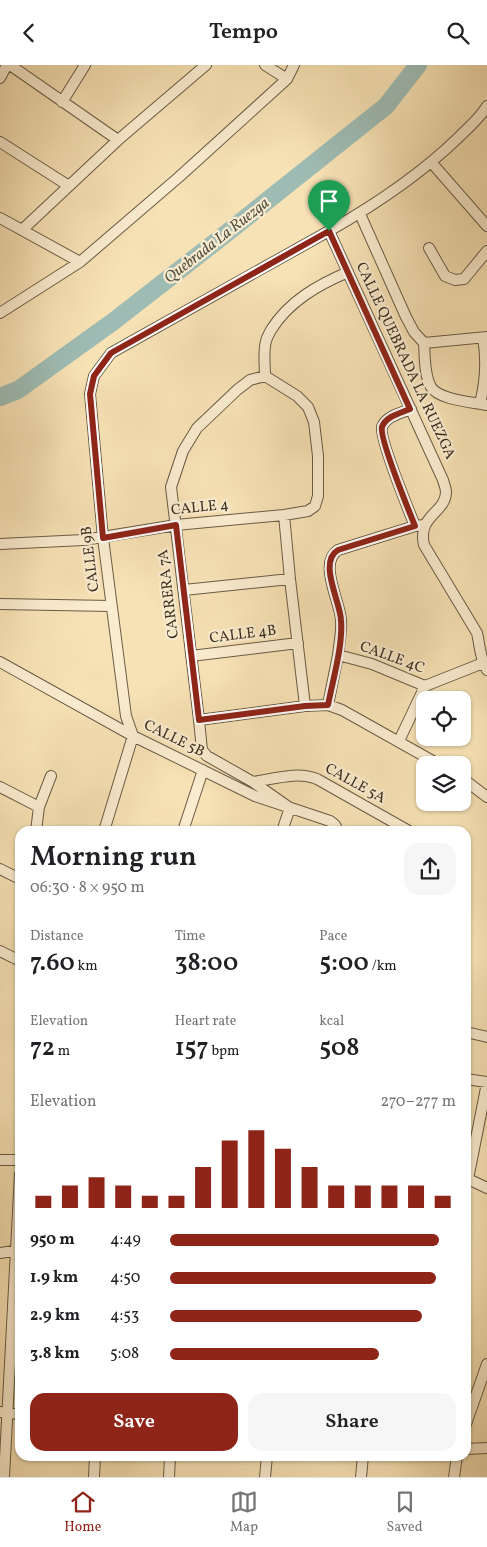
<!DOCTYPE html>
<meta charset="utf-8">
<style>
:root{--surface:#fff;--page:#f6f6f6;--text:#202124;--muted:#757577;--line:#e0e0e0;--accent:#8f2418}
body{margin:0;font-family:Vollkorn,serif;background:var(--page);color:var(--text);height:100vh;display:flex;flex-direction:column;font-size:19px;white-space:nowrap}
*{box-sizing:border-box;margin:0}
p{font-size:16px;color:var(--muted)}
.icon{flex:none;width:28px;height:28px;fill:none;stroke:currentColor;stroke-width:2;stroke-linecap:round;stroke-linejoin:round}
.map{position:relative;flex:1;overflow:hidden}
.panel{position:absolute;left:15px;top:761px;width:456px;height:635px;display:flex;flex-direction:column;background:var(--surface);border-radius:15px;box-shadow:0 1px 4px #0004}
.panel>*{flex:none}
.fabs{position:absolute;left:416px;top:626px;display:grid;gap:10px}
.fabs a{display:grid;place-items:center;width:55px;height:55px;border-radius:10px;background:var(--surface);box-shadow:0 1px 4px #0004;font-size:25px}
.pin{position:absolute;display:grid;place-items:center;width:42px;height:42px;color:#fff;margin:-51px -21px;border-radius:50% 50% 50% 0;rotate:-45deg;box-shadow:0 0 5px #0007}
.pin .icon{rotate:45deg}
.round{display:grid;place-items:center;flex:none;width:52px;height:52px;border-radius:15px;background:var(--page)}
.summary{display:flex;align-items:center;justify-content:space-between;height:85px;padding:0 15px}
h1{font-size:28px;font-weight:600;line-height:38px}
.metrics{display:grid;grid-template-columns:repeat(3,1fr);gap:8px;height:85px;padding:5px 15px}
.metrics div{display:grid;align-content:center}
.metrics b{font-size:25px;font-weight:600}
.metrics small{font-size:14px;font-weight:400}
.metrics p{font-size:14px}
.chart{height:140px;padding:10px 15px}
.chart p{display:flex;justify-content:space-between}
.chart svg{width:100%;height:90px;margin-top:5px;stroke:var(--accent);stroke-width:6}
.cta{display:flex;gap:10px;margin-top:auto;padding:10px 15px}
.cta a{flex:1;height:58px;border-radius:15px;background:var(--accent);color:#fff;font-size:20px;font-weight:600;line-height:58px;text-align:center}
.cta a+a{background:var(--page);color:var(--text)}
ul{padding:0 15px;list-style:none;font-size:16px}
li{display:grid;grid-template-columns:80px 60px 1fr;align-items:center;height:38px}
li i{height:12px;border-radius:6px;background:var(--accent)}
header{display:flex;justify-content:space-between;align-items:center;height:65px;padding:0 15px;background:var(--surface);font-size:22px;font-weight:600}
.tabs{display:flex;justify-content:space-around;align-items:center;height:70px;border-top:1px solid var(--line);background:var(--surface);font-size:14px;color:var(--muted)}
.tabs a{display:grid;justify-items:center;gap:2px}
.tabs .current{color:var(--accent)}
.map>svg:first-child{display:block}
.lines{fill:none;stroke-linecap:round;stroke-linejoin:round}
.river{stroke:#9ebcb4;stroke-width:18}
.street-casing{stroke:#695b45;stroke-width:12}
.street{stroke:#faeccf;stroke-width:10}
.route-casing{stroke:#fff;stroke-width:10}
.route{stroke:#8f2418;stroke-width:6}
.labels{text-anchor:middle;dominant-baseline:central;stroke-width:4.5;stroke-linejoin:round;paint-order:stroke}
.street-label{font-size:15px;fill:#3a2e20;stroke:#faeccf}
.water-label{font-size:16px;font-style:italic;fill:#535245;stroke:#faeccf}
</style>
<header><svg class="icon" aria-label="back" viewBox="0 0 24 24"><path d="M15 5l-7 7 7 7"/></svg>Tempo<svg class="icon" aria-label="search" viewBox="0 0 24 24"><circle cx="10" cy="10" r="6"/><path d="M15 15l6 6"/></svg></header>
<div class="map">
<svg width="487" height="1412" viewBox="0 0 487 1412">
<rect width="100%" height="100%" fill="#f7e2b5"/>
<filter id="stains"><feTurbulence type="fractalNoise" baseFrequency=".004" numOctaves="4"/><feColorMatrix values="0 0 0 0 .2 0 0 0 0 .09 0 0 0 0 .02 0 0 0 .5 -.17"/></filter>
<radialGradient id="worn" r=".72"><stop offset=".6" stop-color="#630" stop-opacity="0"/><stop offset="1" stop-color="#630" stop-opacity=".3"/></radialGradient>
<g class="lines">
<path class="river" d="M 0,332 L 18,325 L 114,256 L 223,171 L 386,41 L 418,0"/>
<g class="street-casing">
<path id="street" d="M 10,0 L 118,75
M 265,0 L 287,14
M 0,13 L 7,0
M 62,37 L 85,0
M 0,77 L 69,121
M 431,97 L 487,161
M 360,149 L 406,252 L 414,267 L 424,278
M 0,153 L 80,197
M 22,165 L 118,75 L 206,0
M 329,166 C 373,141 422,108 459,72 C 469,62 480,53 487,41
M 429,183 L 445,211 L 455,215 L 464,214 L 487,186
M 0,248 L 80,197 L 179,112 L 287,14 L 294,0
M 487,272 L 424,278 C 425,291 424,310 431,322 C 439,335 472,337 487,340
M 265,311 C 265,300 263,287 266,276 C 267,272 269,269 271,265 C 289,236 318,220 348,207
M 480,338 C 486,315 487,296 483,273
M 411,344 C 401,348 386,351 382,362 C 379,373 409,446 415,461
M 284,450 L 290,514 L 305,641
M 0,479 L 84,475 L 176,460 L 284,450 L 308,446 L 315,441 L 318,431 L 318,391 L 314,357 L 308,342 L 297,331 L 265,311 L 250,315 L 237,325 L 197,363 L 183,386 L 171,422 L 199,655 L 202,685 L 207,691 L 253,717 L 290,743 L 282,766
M 184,525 L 290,514
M 0,539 L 111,541
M 338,590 C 339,579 342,567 341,555 C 340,536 318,498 338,485 L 415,461 L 424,460
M 191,591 L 298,578
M 0,597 L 133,671 L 255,731 L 330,756 L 335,760 L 338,766
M 425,621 L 483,598
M 328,640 L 338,590 L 372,599 L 425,621 L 399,676
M 199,655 L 305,641 L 328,640 L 342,645 L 440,700
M 462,713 L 487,732
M 253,717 C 274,714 297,706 317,714 L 409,766
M 0,722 L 39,742
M 36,766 L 39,742 L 51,711
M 104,766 L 133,671 L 126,651 L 103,473 L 90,329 L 94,311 L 111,288 L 329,166 L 443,415 C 444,419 446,423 446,427 C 446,448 417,450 424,480 L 477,568 C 480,581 480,594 487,605
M 183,766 L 203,705
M 0,804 L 20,814
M 0,886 L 20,896
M 466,967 L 487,972
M 466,1014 L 487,1017
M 0,1095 L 20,1095
M 466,1113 L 487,1123
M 468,1114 L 487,1018
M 0,1188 L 20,1185
M 0,1347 L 20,1349
M 466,1359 L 487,1299
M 466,1384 L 487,1383
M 4,1412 L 20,1109
M 94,1412 L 95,1391
M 169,1412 L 170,1391
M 265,1412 L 267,1391
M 361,1412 L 363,1391
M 454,1412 L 457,1391"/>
</g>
<use href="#street" class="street"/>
</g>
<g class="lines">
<g class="route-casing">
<path id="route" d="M 329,166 L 410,344 C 401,348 386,351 382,362 C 379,373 409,446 415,461 L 338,485 C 318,497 340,536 341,555 C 343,581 333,614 328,640 L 305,641 L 199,655 L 176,460 L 103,473 L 90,329 L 94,311 L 111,288 Z"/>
</g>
<use href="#route" class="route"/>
</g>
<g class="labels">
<g class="street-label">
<text transform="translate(405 296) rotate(65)">CALLE QUEBRADA LA RUEZGA</text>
<text transform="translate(200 443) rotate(-6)">CALLE 4</text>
<text transform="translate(91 494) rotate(-97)">CALLE 9B</text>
<text transform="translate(169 529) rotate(-97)">CARRERA 7A</text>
<text transform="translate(243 570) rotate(-7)">CALLE 4B</text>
<text transform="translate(392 593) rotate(20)">CALLE 4C</text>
<text transform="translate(174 674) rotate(26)">CALLE 5B</text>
<text transform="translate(355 719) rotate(29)">CALLE 5A</text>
</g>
<g class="water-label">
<text transform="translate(217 176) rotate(-38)">Quebrada La Ruezga</text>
</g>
</g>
<rect width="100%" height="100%" filter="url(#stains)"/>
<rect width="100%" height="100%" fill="url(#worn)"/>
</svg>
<div class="fabs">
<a><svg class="icon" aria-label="locate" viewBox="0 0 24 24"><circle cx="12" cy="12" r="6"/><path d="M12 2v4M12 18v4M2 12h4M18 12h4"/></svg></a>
<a><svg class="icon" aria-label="layers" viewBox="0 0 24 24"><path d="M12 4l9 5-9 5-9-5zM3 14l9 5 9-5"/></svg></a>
</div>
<div class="pin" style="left:329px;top:166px;background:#1e9e55"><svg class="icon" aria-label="arrive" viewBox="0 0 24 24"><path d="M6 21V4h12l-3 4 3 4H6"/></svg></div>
<section class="panel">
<div class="summary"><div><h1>Morning run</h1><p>06:30 · 8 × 950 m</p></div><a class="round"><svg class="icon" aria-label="share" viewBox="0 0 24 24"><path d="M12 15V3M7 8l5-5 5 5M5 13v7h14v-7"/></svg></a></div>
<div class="metrics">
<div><p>Distance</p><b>7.60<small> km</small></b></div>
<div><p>Time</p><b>38:00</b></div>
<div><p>Pace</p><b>5:00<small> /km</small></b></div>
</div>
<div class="metrics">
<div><p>Elevation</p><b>72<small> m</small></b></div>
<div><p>Heart rate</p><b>157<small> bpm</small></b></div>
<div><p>kcal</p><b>508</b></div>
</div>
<div class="chart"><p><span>Elevation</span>270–277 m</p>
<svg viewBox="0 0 160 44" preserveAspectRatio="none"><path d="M5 44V38M15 44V33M25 44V29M35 44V33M45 44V38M55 44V38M65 44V24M75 44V11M85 44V6M95 44V15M105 44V24M115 44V33M125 44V33M135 44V33M145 44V33M155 44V38"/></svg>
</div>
<ul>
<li><b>950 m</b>4:49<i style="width:94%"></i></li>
<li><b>1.9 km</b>4:50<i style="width:93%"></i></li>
<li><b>2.9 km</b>4:53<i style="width:88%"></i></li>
<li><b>3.8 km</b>5:08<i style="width:73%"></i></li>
</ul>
<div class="cta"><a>Save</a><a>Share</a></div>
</section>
</div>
<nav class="tabs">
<a class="current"><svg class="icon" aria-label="home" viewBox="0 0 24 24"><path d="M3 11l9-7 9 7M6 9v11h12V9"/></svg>Home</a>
<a><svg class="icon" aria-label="map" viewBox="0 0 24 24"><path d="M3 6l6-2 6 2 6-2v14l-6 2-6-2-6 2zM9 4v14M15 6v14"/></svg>Map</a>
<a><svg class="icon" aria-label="saved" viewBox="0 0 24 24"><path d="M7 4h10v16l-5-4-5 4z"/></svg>Saved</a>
</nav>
